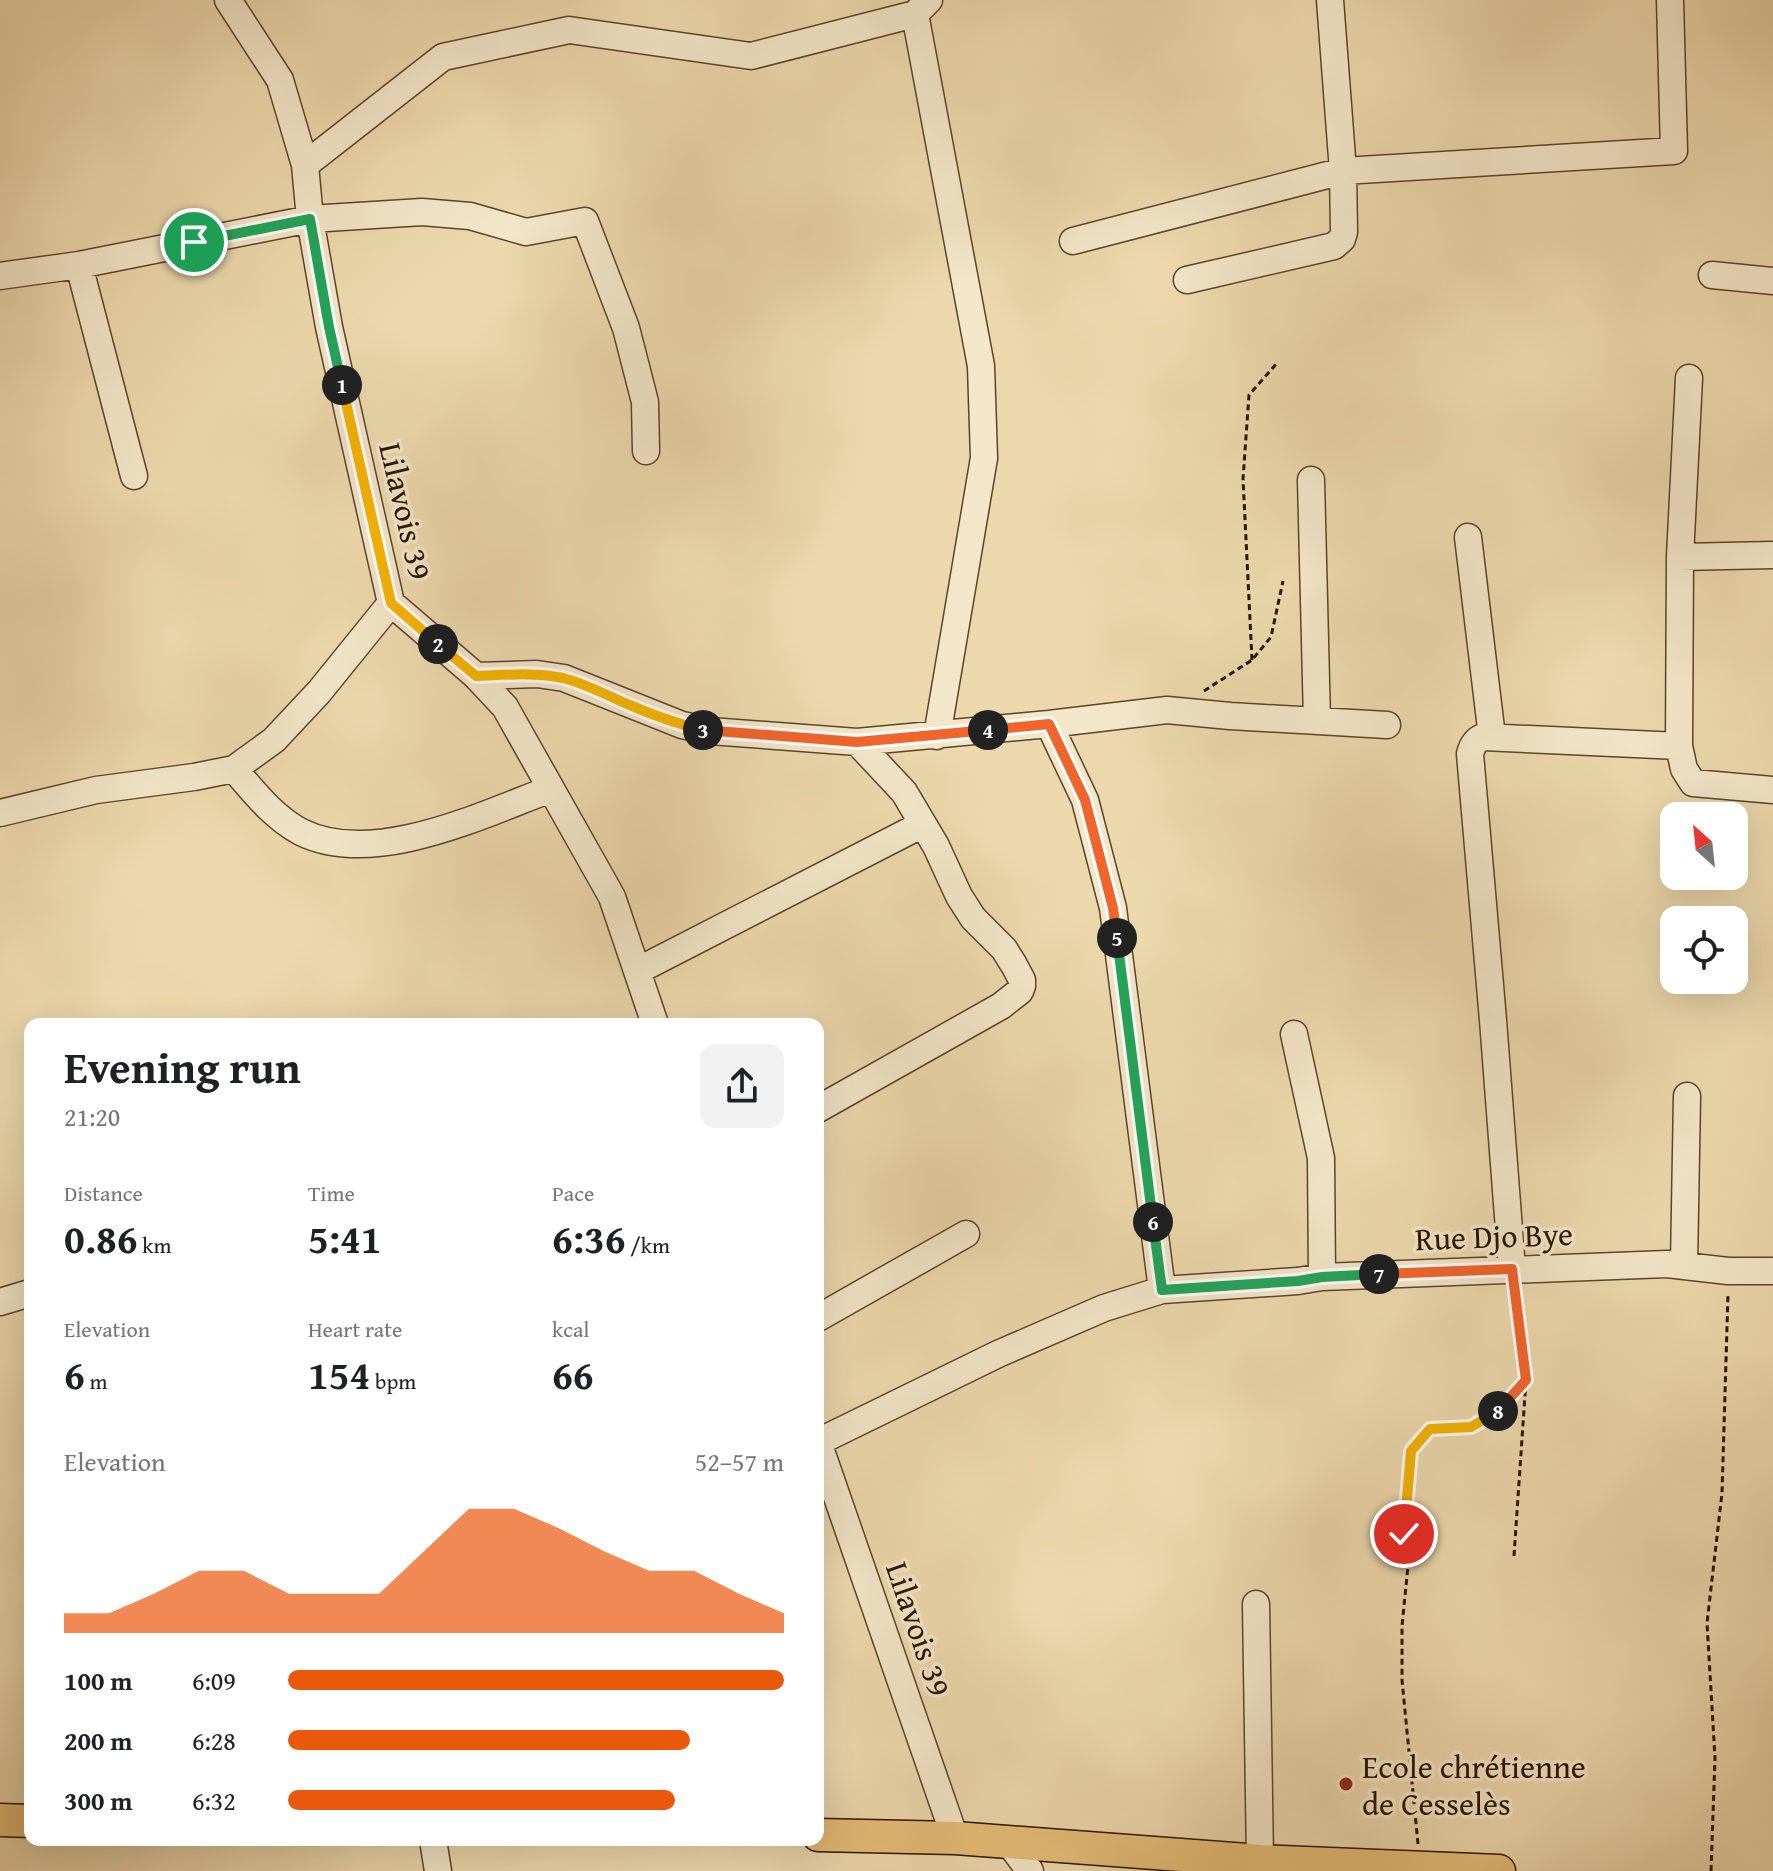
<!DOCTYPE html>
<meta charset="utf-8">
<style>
:root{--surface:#fff;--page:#f2f2f2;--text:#202124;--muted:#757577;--accent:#ea580c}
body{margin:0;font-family:"Gentium Book Plus",serif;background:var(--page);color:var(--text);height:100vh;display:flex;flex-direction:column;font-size:30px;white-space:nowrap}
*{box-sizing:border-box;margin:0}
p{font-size:26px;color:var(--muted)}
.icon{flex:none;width:44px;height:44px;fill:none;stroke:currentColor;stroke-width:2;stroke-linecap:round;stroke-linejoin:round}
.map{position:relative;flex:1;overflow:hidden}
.sheet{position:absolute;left:24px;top:1018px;width:800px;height:828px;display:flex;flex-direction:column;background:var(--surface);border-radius:16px;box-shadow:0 8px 32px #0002}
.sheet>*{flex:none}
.needle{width:52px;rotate:333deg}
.controls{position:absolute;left:1660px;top:802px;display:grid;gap:16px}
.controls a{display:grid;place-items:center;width:88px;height:88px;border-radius:16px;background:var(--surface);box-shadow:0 8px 32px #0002;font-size:40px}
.pin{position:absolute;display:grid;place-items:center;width:68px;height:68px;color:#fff;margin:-34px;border:4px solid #fff;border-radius:50%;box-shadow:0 2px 8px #0007}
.km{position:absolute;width:40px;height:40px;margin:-20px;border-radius:50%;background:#222;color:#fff;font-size:22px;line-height:40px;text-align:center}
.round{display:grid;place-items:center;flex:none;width:84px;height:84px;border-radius:16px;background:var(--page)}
.head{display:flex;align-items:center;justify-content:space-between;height:136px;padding:0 40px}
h1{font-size:44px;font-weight:700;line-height:60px}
.metrics{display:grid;grid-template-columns:repeat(3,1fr);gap:12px;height:136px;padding:8px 40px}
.metrics div{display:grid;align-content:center}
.metrics b{font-size:40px;font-weight:700}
.metrics small{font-size:22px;font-weight:400}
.metrics p{font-size:22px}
.chart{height:224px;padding:16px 40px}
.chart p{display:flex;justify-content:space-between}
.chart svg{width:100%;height:144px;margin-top:8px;fill:var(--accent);opacity:.7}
ul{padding:0 40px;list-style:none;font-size:26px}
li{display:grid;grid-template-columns:128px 96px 1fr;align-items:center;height:60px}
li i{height:20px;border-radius:10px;background:var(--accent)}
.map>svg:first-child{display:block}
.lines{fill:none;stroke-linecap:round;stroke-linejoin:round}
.minor-casing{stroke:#5a442d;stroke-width:29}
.major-casing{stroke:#2a1203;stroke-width:35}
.path{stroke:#2a1203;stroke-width:3;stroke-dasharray:6 4;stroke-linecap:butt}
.minor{stroke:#f3e6c9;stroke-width:26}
.major{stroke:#e6bc76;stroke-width:32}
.split-1-casing{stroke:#fff;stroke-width:16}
.split-2-casing{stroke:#fff;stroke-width:16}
.split-3-casing{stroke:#fff;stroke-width:16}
.split-4-casing{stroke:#fff;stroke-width:16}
.split-5-casing{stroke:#fff;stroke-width:16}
.split-6-casing{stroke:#fff;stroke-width:16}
.split-7-casing{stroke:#fff;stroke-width:16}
.split-8-casing{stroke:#fff;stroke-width:16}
.split-9-casing{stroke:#fff;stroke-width:16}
.split-1{stroke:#22a559;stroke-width:10}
.split-2{stroke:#f5b400;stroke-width:10}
.split-3{stroke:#f5b400;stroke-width:10}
.split-4{stroke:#f0652b;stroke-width:10}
.split-5{stroke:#f0652b;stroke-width:10}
.split-6{stroke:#22a559;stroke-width:10}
.split-7{stroke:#22a559;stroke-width:10}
.split-8{stroke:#f0652b;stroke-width:10}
.split-9{stroke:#f5b400;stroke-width:10}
.poi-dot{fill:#8f2418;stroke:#f3e6c9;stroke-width:3}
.labels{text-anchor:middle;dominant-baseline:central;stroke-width:7;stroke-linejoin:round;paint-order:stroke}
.street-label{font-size:32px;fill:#2a1203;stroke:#f3e6c9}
.poi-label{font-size:32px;fill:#2a1203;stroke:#f3e6c9;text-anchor:start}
</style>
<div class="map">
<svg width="1773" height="1871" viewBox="0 0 1773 1871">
<rect width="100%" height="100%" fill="#ecd8ac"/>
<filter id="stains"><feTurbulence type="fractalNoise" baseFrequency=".0025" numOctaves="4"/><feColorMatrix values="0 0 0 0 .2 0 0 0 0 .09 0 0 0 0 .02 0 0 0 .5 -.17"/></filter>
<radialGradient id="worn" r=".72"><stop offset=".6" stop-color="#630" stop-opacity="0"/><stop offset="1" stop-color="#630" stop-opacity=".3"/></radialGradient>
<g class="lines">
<g class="minor-casing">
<path id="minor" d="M 228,0 L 280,80 L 305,165 L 310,219 L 329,327 L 391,603 L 476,676 L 505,707 L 612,897 L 655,1024
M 915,14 L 981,366 L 984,458 L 937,736
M 305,165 L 443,57 L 569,30 L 751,56 L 915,14 L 929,0
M 1073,241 L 1343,171 L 1674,151 L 1670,0
M 79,265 L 134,476
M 1712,275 L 1773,281
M 0,276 L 79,265 L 310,219 L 422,212 L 470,216 L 526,232 L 585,221 L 626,328 L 645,402 L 646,451
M 1187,280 L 1334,246 L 1342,239 L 1344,232 L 1343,171 L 1330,0
M 1689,378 L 1680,557 L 1679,746 L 1684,769 L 1693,783 L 1773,790
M 1311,480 L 1317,721
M 1468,537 L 1492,737
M 1680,557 L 1773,555
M 476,676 L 537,674 L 564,678 L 682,725 L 710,731 L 857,742 L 1049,724 L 1167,710 L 1230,716 L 1387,725
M 1049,724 L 1085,800 L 1113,908 L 1162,1290
M 234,769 C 254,792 273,817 301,832 C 373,868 481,815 551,789
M 0,813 L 96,790 L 194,777 L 234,769 L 274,740 L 319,692 L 391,603
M 637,971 L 923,824
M 1294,1034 L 1321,1158 L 1322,1277
M 818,1109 L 1001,1006 L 1020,991 L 1022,986 L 1022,980 L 1014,965 L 1004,949 L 973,918 L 959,896 L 936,846 L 904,792 L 857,742
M 1684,1265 L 1687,1096
M 1512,1269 L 1493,1020 L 1470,754 C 1472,746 1475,740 1483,737 L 1679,746
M 0,1302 L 30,1293
M 818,1318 L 966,1234
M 1256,1604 L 1260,1861
M 955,1838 L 818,1442 L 998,1354 L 1104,1308 L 1162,1290 L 1298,1281 L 1322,1277 L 1667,1264 L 1728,1271 L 1773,1271
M 433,1840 L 438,1871
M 1009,1843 L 1030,1871"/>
</g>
<g class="major-casing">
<path id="major" d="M 0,1820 L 30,1821
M 818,1835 L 955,1838 L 1260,1861 L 1499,1871"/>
</g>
<path class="path" d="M 1252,660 L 1243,479 L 1249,395 L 1278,362
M 1204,691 L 1252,660 L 1271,637 L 1283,581
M 1514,1556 L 1526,1380
M 1418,1844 L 1402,1680 L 1402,1626 L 1409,1556 L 1404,1534 L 1411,1451 L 1430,1429 L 1471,1427 L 1497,1412 L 1526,1380 L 1515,1291
M 1711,1871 L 1715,1758 L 1707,1623 L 1722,1493 L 1728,1294"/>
<use href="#minor" class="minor"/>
<use href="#major" class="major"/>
</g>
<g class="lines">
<g class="split-1-casing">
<path id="split-1" d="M 194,242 L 310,219 L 329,327 L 342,385"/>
</g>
<g class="split-2-casing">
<path id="split-2" d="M 342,385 L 391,603 L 438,644"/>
</g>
<g class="split-3-casing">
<path id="split-3" d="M 438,644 L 476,676 C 505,675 535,672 563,678 C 587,684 610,697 632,706 C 655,716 679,724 703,730"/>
</g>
<g class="split-4-casing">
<path id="split-4" d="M 703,730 L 857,742 L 988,730"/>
</g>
<g class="split-5-casing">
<path id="split-5" d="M 988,730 L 1049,724 L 1085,800 L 1113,908 L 1117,938"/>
</g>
<g class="split-6-casing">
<path id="split-6" d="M 1117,938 L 1153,1222"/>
</g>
<g class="split-7-casing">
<path id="split-7" d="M 1153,1222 L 1162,1290 L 1298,1281 L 1322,1277 L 1379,1274"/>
</g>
<g class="split-8-casing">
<path id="split-8" d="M 1379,1274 L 1512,1269 L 1526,1380 L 1498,1411"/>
</g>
<g class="split-9-casing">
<path id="split-9" d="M 1404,1534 L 1411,1451 L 1430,1429 L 1471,1427 L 1498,1411"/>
</g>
<use href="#split-1" class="split-1"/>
<use href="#split-2" class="split-2"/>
<use href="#split-3" class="split-3"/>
<use href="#split-4" class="split-4"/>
<use href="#split-5" class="split-5"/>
<use href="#split-6" class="split-6"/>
<use href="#split-7" class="split-7"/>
<use href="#split-8" class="split-8"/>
<use href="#split-9" class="split-9"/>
</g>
<circle class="poi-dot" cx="1346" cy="1784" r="8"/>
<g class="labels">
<g class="street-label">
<text transform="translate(406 511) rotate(77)">Lilavois 39</text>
<text transform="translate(1494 1236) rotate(-2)">Rue Djo Bye</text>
<text transform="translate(919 1629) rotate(71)">Lilavois 39</text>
</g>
<g class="poi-label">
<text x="1362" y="1766">Ecole chrétienne<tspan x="1362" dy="37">de Cesselès</tspan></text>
</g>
</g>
<rect width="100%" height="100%" filter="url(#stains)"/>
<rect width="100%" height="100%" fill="url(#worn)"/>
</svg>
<div class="controls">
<a><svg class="needle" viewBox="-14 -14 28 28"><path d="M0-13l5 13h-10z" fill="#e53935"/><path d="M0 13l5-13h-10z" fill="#757577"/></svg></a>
<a><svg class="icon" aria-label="locate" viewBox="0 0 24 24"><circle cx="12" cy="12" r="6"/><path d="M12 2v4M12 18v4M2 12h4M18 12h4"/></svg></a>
</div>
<div class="pin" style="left:194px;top:242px;background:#1e9e55"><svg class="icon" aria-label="arrive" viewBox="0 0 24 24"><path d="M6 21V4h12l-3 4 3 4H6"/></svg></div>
<div class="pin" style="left:1404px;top:1534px;background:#d93025"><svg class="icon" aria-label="check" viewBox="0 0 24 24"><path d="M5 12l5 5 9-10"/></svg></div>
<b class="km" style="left:342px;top:385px">1</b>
<b class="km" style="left:438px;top:644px">2</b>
<b class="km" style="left:703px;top:730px">3</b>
<b class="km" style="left:988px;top:730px">4</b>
<b class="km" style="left:1117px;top:938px">5</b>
<b class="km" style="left:1153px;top:1222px">6</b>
<b class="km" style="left:1379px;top:1274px">7</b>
<b class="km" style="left:1498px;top:1411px">8</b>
<section class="sheet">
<div class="head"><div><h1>Evening run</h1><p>21:20</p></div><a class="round"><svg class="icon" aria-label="share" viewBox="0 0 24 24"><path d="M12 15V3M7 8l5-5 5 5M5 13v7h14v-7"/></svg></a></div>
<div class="metrics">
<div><p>Distance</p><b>0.86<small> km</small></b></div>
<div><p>Time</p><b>5:41</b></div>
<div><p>Pace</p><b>6:36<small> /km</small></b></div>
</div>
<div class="metrics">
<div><p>Elevation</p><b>6<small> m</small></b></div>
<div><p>Heart rate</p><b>154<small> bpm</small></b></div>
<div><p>kcal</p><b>66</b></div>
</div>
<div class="chart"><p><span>Elevation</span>52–57 m</p>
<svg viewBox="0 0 160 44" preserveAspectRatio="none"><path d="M0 44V38L10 38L20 32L30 25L40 25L50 32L60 32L70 32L80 19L90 6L100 6L110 12L120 19L130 25L140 25L150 32L160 38V44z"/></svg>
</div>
<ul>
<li><b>100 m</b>6:09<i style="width:100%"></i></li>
<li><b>200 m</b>6:28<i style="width:81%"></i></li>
<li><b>300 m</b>6:32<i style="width:78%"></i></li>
</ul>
</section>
</div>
